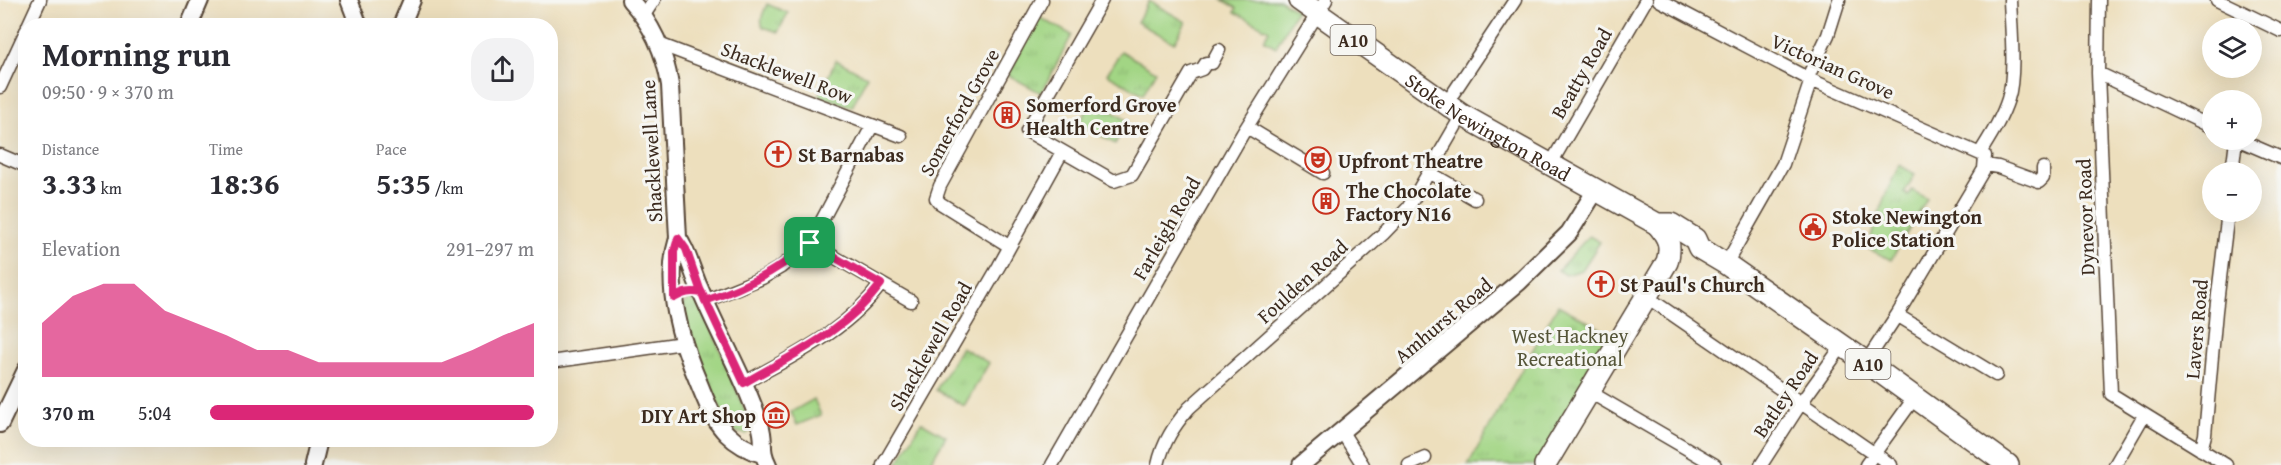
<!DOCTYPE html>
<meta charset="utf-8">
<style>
:root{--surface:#fff;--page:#f2f2f3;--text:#2b2b33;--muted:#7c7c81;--accent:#db2777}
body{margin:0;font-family:"Gentium Book Plus",serif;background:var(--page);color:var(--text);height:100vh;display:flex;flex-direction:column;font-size:22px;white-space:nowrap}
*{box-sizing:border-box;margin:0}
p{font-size:20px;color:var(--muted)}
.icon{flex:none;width:33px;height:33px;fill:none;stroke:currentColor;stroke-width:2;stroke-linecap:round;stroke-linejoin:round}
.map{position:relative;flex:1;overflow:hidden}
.details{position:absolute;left:18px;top:18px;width:540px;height:429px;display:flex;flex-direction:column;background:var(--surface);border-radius:24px;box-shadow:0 6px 24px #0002}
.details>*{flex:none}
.controls{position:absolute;left:2202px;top:18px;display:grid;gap:12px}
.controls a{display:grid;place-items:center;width:60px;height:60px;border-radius:50%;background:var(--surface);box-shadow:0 6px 24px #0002;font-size:30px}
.pin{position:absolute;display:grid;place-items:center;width:51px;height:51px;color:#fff;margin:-26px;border-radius:12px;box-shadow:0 3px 9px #0006}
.round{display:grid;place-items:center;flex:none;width:63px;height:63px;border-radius:24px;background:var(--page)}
.head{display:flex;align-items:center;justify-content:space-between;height:102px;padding:0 24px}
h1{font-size:33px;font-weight:600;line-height:45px}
.stats{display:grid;grid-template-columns:repeat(3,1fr);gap:9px;height:102px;padding:6px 24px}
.stats div{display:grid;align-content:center}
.stats b{font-size:30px;font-weight:600}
.stats small{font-size:16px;font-weight:400}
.stats p{font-size:16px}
.chart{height:168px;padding:12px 24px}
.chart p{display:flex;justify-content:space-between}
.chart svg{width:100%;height:108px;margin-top:6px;fill:var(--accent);opacity:.7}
ul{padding:0 24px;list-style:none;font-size:20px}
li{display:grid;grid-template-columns:96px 72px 1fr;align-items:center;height:45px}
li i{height:15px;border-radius:8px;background:var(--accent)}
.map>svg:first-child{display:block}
.grass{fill:url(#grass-tufts);stroke:#6e8051;stroke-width:1.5}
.garden{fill:#a2d584;stroke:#6e8051;stroke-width:1.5}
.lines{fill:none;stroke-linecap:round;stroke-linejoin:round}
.street-casing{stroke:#564536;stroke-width:15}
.secondary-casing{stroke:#564536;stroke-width:20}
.highway-casing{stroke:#564536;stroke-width:24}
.street{stroke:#fff;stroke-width:12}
.secondary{stroke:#fff;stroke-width:16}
.highway{stroke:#fff;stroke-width:21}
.route-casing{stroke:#fff;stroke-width:12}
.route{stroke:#db2777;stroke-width:8}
.labels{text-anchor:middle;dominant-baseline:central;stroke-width:6;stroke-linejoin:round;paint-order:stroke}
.shield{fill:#f6f6f2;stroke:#73675e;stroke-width:1.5}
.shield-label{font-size:18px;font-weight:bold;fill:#3b2a1e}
.street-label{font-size:20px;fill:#3b2a1e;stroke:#f6f6f2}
.poi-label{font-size:20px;font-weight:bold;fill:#3b2a1e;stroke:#f6f6f2;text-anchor:start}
.park-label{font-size:20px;fill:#555538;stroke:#f6f6f2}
</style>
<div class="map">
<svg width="2281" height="465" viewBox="0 0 2281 465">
<defs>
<pattern id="grass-tufts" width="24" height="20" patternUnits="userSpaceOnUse" patternTransform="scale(1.5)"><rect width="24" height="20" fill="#a2d584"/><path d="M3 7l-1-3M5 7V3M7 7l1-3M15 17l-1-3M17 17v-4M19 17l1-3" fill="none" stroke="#8cb772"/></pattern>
</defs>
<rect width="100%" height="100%" fill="#f6f6f2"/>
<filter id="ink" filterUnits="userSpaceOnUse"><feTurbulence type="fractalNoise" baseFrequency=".0167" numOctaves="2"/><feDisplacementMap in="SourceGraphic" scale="12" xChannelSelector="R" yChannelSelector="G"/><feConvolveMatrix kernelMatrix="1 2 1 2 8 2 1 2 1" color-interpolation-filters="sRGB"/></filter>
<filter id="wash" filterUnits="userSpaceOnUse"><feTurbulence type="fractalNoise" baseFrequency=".008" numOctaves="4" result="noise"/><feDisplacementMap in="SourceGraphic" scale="24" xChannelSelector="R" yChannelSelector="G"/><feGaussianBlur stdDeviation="1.35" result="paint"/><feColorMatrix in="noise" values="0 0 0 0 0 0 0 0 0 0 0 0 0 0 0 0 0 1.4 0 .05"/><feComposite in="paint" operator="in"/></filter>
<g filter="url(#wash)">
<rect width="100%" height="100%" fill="#eddfbd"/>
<path class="grass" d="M 1149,1 L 1186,22 L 1174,43 L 1137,22 Z
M 767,4 L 788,13 L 778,32 L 763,27 C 759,19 764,12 767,4 Z
M 1039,17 L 1072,35 L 1041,93 L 1008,75 Z
M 1121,51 L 1156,71 L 1143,94 L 1107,74 Z
M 836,60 L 867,76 L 852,107 L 819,96 Z
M 1093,100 L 1128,121 L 1115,144 L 1079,123 Z
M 1899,165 L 1915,174 L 1904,193 L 1909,196 L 1912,190 L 1927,199 L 1891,260 L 1867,248 L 1885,196 Z
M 1589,236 L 1600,242 L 1582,270 L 1566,275 L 1558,270 Z
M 690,299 L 696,300 L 701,304 L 751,425 L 750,431 L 746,434 L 735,432 L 727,423 L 693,345 L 683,310 L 683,304 Z
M 1558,305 L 1614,336 L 1536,465 L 1468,465 Z
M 961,347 L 989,363 L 964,406 L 936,390 Z
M 814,399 L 821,415 L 797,425 L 791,412 Z
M 921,422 L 946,436 L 929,465 L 897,465 Z"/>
<path class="garden" d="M 1223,0 L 1280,0 L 1296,10 L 1276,47 L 1264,40 L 1269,30 L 1235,12 L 1237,8 Z"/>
</g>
<g filter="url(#ink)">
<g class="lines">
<g class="street-casing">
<path id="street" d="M 1102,0 L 1027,131 L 1114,181 L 1132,175 L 1191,73 L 1202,69 L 1206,63 L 1212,63 L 1219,50
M 1659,0 L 1811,80 L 1985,156 L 1984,169 L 1897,315 L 1866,362
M 2099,0 L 2098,73 L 2111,394 L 2226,465
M 2217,0 L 2281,31
M 644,15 L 654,0
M 28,26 L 40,0
M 659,44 L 901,136
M 2098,73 L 2212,127
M 1807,79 L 1828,35 L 1839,0
M 0,87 L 26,31
M 1446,104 L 1515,0
M 1247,127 L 1323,173
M 2239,140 L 2281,158
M 1980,153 C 1991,135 2002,118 2008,99 C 2016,75 2011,26 2010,0
M 0,155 L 26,166
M 1550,165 L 1646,0
M 1985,165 L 1998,167 L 2039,182 L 2043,178 L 2043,168
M 2232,172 L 2236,140
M 1430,173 L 1475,199
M 810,243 L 911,301
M 1009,246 L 940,203 L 936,198 L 940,186 L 1042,0
M 1726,264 L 1783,164 L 1811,80
M 1647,297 L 1891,465
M 705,301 L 762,278 L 781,267 L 810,243 L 872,126
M 1897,315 L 1996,375
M 550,362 L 683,343
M 744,383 C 794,355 847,331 881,284
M 1588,391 L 1715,465
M 1342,432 L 1363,465
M 2201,450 L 2205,435 L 2216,311 L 2228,212
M 883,465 L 999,266 L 1062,152
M 1052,465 L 1243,133 L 1326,0
M 1158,465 C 1163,442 1174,426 1189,408 L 1383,234 L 1408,208 L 1462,115
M 1409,465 L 1425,458
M 1761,465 L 1801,403 L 1842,346
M 1866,465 L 1915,397
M 2115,465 L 2144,415"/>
</g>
<g class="secondary-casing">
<path id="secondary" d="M 349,0 L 359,26
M 630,0 C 652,24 665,53 670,85 L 678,238 C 663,286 681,342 700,386 C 707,403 713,420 727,434 C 738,445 748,450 762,454
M 189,26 L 200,0
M 401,26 L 412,0
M 678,238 C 689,254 692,272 700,289 C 719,335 745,378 760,425 C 766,442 759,448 768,465
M 0,424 L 26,370
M 313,465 L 319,440
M 1301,465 L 1519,282 L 1569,233 L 1596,190"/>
</g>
<g class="highway-casing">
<g id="highway">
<path id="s1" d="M 1299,0 L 1462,115 L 1657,224 L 1671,224 L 1695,239 L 1699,248 L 1726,264 L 1866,362 L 2008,465"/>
<path d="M 1545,465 L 1667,262 C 1672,245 1668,237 1657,224"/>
</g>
</g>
<use href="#street" class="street"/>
<use href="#secondary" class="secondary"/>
<use href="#highway" class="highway"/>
</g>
</g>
<g class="lines" filter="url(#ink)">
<g class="route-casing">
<path id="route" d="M 810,243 C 780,270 744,288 705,301 L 702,293 C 690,291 684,292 674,298 L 674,252 L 678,238 L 686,249 L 700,289 L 702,293 L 744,383 C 794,354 846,331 881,284 L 810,243"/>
</g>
<use href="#route" class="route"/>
</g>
<defs>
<g id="building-ring" transform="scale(1.35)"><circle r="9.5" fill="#f6f6f2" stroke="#c8321e" stroke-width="1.5"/><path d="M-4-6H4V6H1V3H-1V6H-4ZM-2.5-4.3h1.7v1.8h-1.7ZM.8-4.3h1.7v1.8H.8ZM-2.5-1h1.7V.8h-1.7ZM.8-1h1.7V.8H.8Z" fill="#c8321e"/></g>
<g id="church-ring" transform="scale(1.35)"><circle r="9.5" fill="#f6f6f2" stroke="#c8321e" stroke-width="1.5"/><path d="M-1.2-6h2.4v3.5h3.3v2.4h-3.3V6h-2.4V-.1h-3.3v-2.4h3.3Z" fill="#c8321e"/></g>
<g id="theatre-ring" transform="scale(1.35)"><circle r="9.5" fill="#f6f6f2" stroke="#c8321e" stroke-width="1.5"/><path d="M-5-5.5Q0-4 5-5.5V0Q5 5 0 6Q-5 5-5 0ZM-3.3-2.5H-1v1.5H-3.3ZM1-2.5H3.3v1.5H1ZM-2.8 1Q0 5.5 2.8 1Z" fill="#c8321e"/></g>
<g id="civic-ring" transform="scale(1.35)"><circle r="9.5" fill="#f6f6f2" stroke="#c8321e" stroke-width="1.5"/><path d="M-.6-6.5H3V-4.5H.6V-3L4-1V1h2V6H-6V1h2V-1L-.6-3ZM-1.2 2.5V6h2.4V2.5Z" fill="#c8321e"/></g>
<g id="museum-ring" transform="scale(1.35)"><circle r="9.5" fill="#f6f6f2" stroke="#c8321e" stroke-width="1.5"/><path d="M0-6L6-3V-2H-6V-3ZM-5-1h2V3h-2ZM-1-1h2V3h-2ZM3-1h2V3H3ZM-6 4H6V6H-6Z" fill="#c8321e"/></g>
</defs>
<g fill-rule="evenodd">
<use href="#building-ring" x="1007" y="115"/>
<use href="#church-ring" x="778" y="154"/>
<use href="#theatre-ring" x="1318" y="160"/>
<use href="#building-ring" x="1326" y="201"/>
<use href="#civic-ring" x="1813" y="227"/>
<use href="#church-ring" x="1601" y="284"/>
<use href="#museum-ring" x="776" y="415"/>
</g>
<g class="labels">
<g class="shield">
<rect x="1330.5" y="25" width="45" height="30" rx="4.5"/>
<rect x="1845.5" y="349" width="45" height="30" rx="4.5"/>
</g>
<g class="shield-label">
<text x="1353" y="40">A10</text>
<text x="1868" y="364">A10</text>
</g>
<g class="street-label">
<text transform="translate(1833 66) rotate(24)">Victorian Grove</text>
<text transform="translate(787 72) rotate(21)">Shacklewell Row</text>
<text transform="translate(1581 73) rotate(-60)">Beatty Road</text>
<text transform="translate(959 112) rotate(-61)">Somerford Grove</text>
<text stroke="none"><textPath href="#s1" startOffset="228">Stoke Newington Road</textPath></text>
<text transform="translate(651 151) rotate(-93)">Shacklewell Lane</text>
<text transform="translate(2085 217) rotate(-92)">Dynevor Road</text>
<text transform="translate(1166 228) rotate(-60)">Farleigh Road</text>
<text transform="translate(1302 281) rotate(-42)">Foulden Road</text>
<text transform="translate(1443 320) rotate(-40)">Amhurst Road</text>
<text transform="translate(2196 329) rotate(-85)">Lavers Road</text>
<text transform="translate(930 346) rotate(-60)">Shacklewell Road</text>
<text transform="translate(1785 394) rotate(-56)">Batley Road</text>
</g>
<g class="poi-label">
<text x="1026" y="104">Somerford Grove<tspan x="1026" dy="23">Health Centre</tspan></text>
<text x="798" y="154">St Barnabas</text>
<text x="1338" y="160">Upfront Theatre</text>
<text x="1346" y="190">The Chocolate<tspan x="1346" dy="23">Factory N16</tspan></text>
<text x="1832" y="216">Stoke Newington<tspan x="1832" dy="23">Police Station</tspan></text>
<text x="1620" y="284">St Paul's Church</text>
<text x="756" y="415" text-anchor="end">DIY Art Shop</text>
</g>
<g class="park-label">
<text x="1570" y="335">West Hackney<tspan x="1570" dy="23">Recreational</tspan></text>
</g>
</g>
</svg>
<div class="controls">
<a><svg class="icon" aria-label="layers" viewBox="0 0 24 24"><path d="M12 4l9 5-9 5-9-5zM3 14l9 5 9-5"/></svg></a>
<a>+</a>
<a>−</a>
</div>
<div class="pin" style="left:810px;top:243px;background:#1e9e55"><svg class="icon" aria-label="arrive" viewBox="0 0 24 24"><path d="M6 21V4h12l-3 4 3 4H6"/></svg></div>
<section class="details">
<div class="head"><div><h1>Morning run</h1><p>09:50 · 9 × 370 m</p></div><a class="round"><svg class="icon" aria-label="share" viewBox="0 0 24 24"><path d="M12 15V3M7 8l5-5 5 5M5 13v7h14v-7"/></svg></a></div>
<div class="stats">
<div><p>Distance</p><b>3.33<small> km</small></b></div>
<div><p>Time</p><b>18:36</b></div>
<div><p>Pace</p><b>5:35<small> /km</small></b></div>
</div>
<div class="chart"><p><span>Elevation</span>291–297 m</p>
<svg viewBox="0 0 160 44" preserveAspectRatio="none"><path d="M0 44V22L10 11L20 6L30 6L40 17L50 22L60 27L70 33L80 33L90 38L100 38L110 38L120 38L130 38L140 33L150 27L160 22V44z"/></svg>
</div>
<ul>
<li><b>370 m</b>5:04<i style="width:100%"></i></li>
</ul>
</section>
</div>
